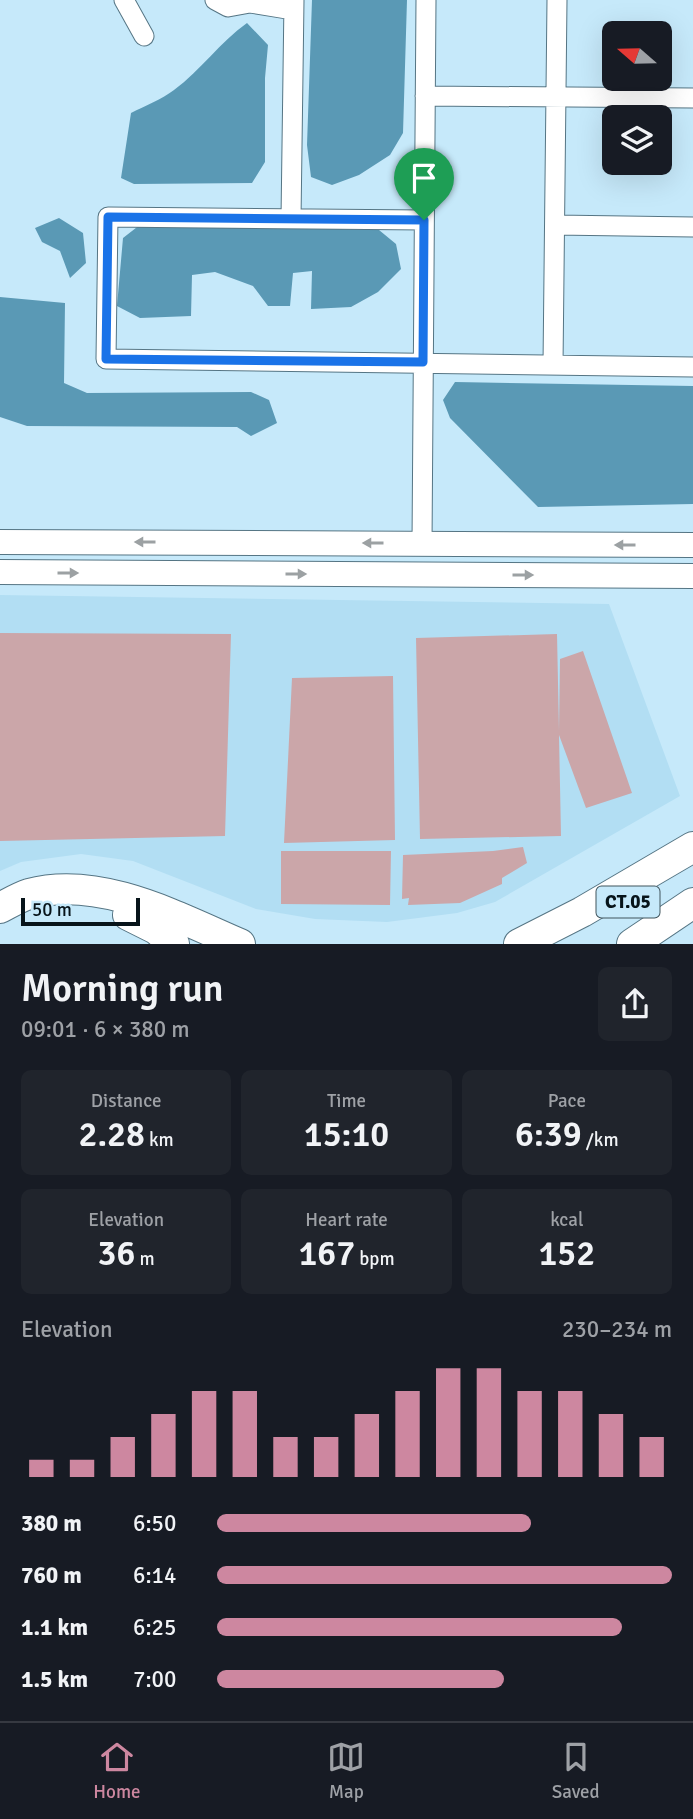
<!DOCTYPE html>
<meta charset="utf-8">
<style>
:root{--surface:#171b24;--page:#20242c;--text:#f1f3f6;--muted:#9ea1a6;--line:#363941;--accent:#cd87a0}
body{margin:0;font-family:Signika,sans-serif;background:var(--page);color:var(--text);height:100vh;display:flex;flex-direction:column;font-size:26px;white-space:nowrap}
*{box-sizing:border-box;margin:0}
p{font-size:23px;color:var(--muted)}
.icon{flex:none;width:38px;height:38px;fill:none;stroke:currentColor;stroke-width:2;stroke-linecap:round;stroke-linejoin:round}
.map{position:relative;height:944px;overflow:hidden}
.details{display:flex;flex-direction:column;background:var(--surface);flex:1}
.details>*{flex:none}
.needle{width:46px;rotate:290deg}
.fabs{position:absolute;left:602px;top:21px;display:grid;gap:14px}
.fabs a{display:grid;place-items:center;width:70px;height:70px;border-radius:10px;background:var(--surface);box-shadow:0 7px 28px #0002;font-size:35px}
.scale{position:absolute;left:21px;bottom:18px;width:119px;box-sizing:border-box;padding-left:7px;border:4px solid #07141a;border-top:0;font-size:19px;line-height:24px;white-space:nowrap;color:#07141a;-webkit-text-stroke:5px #c6e9fa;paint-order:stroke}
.pin{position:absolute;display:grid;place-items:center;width:60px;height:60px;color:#fff;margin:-72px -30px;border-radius:50% 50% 50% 0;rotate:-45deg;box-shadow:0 0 7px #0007}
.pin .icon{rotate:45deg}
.round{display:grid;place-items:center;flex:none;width:74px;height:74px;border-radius:10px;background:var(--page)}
.overview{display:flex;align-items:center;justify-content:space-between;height:119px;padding:0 21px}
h1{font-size:38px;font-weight:600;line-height:52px}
.metrics{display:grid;grid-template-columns:repeat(3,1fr);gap:10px;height:119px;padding:7px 21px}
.metrics div{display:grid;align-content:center;border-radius:10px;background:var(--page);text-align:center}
.metrics b{font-size:35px;font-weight:600}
.metrics small{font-size:19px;font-weight:400}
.metrics p{font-size:19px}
.chart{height:196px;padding:14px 21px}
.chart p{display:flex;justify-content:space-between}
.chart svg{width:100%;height:126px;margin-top:7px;stroke:var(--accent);stroke-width:6}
ul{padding:0 21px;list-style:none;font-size:23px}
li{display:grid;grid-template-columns:112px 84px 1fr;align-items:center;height:52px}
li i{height:18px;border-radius:9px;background:var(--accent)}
.menu{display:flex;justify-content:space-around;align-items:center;height:98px;border-top:2px solid var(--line);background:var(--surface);font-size:19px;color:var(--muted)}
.menu a{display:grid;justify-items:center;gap:4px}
.menu .on{color:var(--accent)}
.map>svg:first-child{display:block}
.built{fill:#b2def3}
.water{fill:#5a99b5}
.building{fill:#cba6a9}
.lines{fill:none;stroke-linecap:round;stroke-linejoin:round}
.minor-casing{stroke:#557584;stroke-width:21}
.major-casing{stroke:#557584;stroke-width:26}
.highway-casing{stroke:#557584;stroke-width:32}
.minor{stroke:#fff;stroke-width:19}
.major{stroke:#fff;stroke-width:24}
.highway{stroke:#fff;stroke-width:30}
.oneway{fill:#9ca1a3}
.route-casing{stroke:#fff;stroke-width:14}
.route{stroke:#1a73e8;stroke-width:9}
.labels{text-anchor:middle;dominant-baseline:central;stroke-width:5;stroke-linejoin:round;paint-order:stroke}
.shield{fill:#c6e9fa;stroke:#40545d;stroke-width:2}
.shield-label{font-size:19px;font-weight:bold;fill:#07141a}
</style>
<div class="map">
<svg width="693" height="944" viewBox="0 0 693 944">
<rect width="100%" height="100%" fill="#c6e9fa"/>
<path class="built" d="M 0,595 L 609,604 L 680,796 L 495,902 L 457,913 L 387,922 L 315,919 L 256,909 L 133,861 L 81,854 L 21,862 L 0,871 Z"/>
<path class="water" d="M 312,0 L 407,0 L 403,133 L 390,155 L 359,175 L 332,185 L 311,177 L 307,145 Z
M 247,23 L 268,45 L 265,78 L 265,162 L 252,183 L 134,184 L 121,178 L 131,113 C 145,106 162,99 174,90 C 201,70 220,42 247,23 Z
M 59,218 L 83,233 L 86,263 L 70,278 L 60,251 L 42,242 L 35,228 Z
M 141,224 L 379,230 L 396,244 L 401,269 L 378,292 L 351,307 L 311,309 L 312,271 L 293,273 L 290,306 L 268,306 L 253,286 L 215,272 L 192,275 L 191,316 L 140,318 L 117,306 L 123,238 Z
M 0,297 L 65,303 L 64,383 L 87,393 L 251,392 L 269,400 L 277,423 L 251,436 L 237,427 L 27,426 L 0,417 Z
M 455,382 L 693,386 L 693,504 L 538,507 L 450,418 L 443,400 Z"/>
<path class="building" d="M 0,633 L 231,634 L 225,836 L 0,841 Z
M 557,634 L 559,731 L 560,659 L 583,651 L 632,793 L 586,808 L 559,735 L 561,836 L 420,839 L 416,638 Z
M 393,676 L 395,840 L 284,843 L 292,678 Z
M 523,847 L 527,863 L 502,878 L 502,884 L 460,903 L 408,905 L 409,898 L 402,899 L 403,855 L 493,851 Z
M 281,851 L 391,851 L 390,905 L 281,904 Z"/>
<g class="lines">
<g class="minor-casing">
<path id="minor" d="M 124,0 L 144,36
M 215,0 L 228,7 L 250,3 L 293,10
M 425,96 L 693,98
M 291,219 L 294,0
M 424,220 L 108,217 L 106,359 L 693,367
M 556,225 L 693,227
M 553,365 L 557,0
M 422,544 L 426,0"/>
</g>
<g class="major-casing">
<path id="major" d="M 0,542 L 693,545
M 0,572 L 693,576"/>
</g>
<g class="highway-casing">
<path id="highway" d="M 0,908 C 9,903 20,897 29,894 C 100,875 177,917 240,944
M 128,915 L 156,929 L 174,944
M 519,944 L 582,912 L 693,847
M 632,944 L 693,903"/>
</g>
<use href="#minor" class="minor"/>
<use href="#major" class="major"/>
<use href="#highway" class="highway"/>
</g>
<defs><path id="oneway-solid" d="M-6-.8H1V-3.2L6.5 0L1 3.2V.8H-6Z" transform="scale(1.75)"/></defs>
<g class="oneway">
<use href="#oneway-solid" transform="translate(145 542) rotate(-180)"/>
<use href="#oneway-solid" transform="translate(373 543) rotate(-180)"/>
<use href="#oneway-solid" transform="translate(625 545) rotate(-180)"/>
<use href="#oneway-solid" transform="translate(68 573)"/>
<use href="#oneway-solid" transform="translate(296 574)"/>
<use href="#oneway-solid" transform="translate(523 575)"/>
</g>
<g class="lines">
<g class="route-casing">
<path id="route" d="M 108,217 L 424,220 L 423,362 L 106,359 Z"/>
</g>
<use href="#route" class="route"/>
</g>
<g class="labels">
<rect class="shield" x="596.5" y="886.5" width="63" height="31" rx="5"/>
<g class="shield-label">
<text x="628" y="902">CT.05</text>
</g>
</g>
</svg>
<div class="fabs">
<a><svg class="needle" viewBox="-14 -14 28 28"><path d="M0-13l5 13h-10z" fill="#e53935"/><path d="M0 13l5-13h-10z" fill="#9ea1a6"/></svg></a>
<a><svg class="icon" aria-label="layers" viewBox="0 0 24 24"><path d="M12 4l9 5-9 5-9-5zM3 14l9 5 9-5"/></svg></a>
</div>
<div class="scale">50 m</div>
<div class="pin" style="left:424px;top:220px;background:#1e9e55"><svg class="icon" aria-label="arrive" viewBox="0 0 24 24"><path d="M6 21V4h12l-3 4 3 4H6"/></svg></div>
</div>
<section class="details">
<div class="overview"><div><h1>Morning run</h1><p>09:01 · 6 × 380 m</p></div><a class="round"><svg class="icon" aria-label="share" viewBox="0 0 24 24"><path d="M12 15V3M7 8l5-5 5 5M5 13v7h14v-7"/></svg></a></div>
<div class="metrics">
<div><p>Distance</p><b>2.28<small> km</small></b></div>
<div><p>Time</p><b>15:10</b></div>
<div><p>Pace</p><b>6:39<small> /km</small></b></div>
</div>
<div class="metrics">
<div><p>Elevation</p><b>36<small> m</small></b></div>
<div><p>Heart rate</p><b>167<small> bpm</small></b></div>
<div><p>kcal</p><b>152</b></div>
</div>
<div class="chart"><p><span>Elevation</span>230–234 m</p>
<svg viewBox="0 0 160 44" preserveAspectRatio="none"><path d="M5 44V38M15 44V38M25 44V30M35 44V22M45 44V14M55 44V14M65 44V30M75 44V30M85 44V22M95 44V14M105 44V6M115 44V6M125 44V14M135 44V14M145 44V22M155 44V30"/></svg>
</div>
<ul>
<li><b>380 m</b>6:50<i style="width:69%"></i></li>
<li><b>760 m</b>6:14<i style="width:100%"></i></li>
<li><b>1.1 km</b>6:25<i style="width:89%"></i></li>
<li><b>1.5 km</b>7:00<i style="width:63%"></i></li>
</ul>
</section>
<nav class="menu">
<a class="on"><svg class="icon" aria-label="home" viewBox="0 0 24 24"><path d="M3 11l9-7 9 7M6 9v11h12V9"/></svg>Home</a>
<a><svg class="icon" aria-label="map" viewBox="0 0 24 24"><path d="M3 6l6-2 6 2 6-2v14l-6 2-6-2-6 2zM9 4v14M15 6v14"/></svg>Map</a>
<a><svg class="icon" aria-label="saved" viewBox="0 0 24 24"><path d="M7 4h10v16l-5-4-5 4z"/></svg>Saved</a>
</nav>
